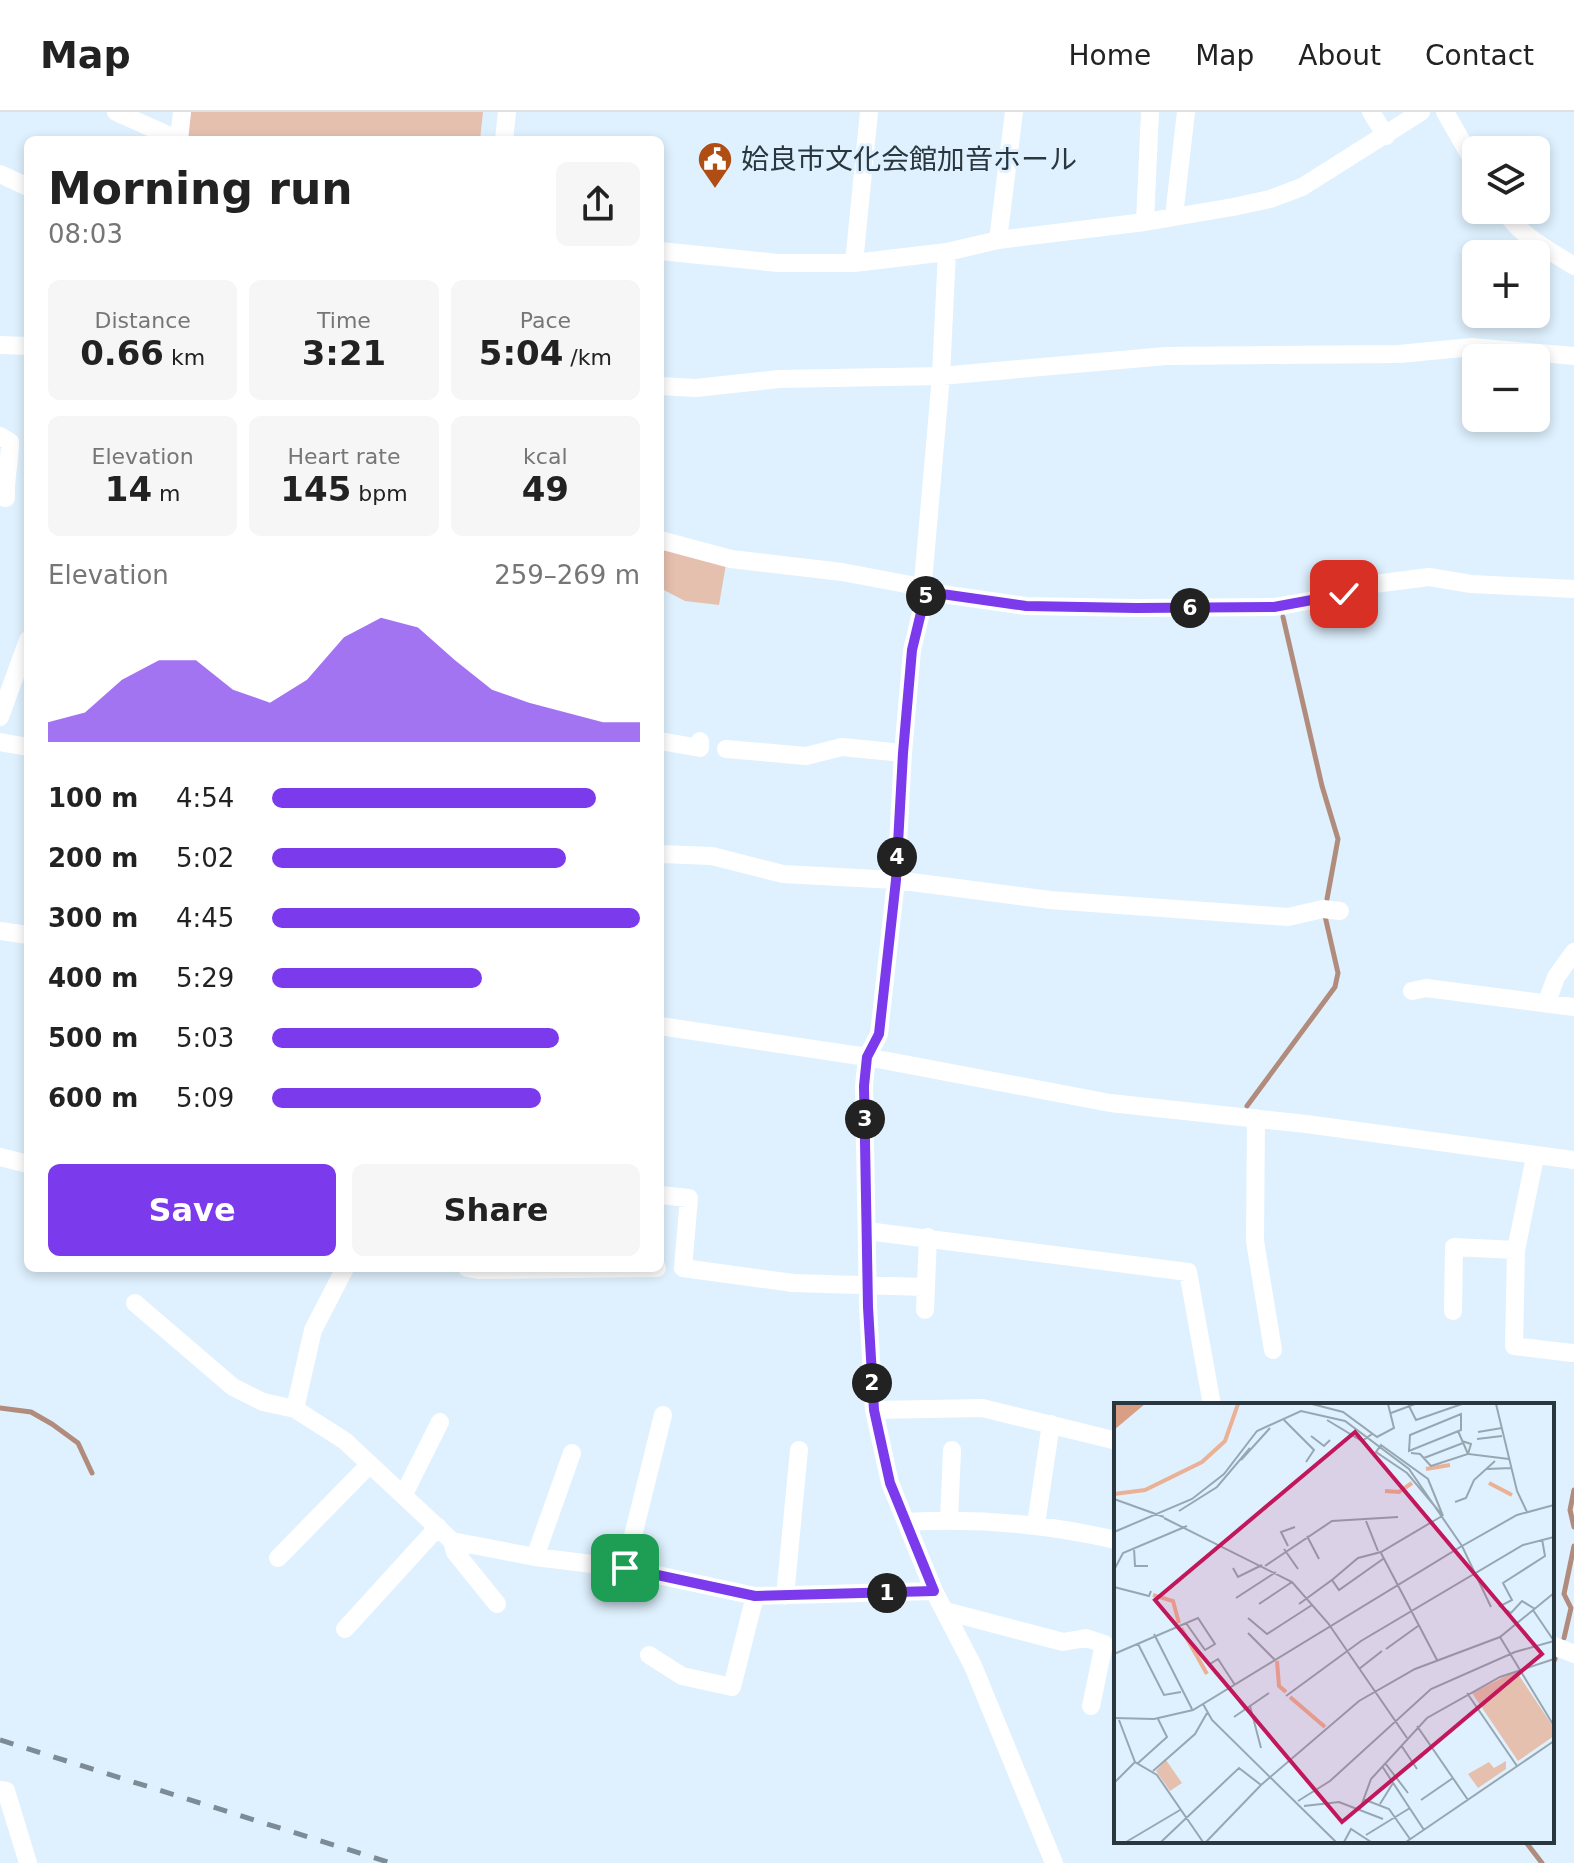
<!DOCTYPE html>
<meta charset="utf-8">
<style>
:root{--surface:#fff;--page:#f6f6f6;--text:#222;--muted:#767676;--line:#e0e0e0;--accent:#7c3aed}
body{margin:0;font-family:"DejaVu Sans","Noto Sans JP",sans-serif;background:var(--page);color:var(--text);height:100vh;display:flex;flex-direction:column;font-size:30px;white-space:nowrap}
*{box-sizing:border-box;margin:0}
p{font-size:26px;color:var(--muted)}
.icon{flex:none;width:44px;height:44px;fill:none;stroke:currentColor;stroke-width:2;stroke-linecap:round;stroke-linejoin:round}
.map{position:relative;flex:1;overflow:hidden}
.drawer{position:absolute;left:24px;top:24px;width:640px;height:1136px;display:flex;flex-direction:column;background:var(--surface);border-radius:12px;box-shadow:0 4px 12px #0003}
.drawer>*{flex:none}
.fabs{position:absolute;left:1462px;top:24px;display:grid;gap:16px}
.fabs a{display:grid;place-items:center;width:88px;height:88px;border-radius:12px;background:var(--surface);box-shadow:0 4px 12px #0003;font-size:40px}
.pin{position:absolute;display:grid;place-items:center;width:68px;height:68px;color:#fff;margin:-34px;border-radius:16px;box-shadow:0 4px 12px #0006}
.km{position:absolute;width:40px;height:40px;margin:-20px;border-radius:50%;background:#222;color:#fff;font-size:22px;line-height:40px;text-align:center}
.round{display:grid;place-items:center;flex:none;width:84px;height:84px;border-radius:12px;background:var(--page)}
.summary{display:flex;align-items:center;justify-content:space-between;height:136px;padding:0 24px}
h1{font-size:44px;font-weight:700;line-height:60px}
.metrics{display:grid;grid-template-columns:repeat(3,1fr);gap:12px;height:136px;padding:8px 24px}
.metrics div{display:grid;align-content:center;border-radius:12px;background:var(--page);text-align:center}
.metrics b{font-size:34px;font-weight:700}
.metrics small{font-size:22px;font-weight:400}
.metrics p{font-size:22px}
.chart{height:224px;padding:16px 24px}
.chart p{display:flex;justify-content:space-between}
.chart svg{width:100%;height:144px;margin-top:8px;fill:var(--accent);opacity:.7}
.button{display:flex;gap:16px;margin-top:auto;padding:16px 24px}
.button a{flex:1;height:92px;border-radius:12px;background:var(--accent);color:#fff;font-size:32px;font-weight:700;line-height:92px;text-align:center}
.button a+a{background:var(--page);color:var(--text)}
ul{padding:0 24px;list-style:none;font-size:26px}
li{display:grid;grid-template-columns:128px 96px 1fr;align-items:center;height:60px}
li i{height:20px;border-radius:10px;background:var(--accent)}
header{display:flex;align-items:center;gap:48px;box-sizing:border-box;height:112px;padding:0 40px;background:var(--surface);border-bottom:2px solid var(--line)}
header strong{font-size:38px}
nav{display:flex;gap:44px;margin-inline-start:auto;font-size:28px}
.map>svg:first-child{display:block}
.green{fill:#e6c0ae}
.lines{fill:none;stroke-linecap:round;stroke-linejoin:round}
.stream{stroke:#b18c7c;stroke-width:5}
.minor{stroke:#fff;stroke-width:18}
.rail{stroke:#7c8b95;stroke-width:5;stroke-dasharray:14 14;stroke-linecap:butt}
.route-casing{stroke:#fff;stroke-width:16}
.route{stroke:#7c3aed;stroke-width:10}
.labels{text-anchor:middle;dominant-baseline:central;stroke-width:6;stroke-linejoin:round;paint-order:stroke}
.poi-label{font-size:28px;fill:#2b373f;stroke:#dff1fe;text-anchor:start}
.inset-river{fill:none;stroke:#ebb196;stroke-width:4}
.inset-road{fill:none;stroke:#97a7b2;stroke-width:2}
.view{fill:#c2185b;fill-opacity:0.15;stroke:#c2185b;stroke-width:4}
.inset-edge{fill:none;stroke:#2b373f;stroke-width:4}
</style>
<header>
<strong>Map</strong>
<nav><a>Home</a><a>Map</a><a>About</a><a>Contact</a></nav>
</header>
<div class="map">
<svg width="1574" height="1751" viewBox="0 0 1574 1751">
<rect width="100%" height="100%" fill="#dff1fe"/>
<path class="green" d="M 191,0 L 483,0 L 480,28 L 204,28 L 188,24 Z
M 660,434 L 726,452 L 719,493 L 685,489 L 660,476 Z"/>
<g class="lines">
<path class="stream" d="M 1283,505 L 1322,674 L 1338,727 L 1327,787
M 1247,994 L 1335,875 L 1338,861 L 1325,804
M 0,1296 L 31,1300 L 52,1312 L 78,1331 L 92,1361
M 1574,1378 L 1570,1398 L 1574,1415
M 1564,1526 L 1571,1496 L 1564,1482 L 1574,1434
M 1552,1553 L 1555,1547
M 1525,1729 L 1542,1751"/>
<path class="minor" d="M 116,0 L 179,28
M 1371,0 L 1386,24
M 1445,0 L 1476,54
M 179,28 L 182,0
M 504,28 L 507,0
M 0,62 L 28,75
M 1504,98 C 1520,124 1549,138 1574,154
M 1174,104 L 1186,0
M 1145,110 L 1150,0
M 998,128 L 1014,0
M 660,139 L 778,151 L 854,151 L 947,140 L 998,128 L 1145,110 L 1233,95 L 1270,87 L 1302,75 L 1421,0
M 947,140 L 941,264 L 923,470 L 925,484 L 912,538 L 903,641 L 896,768 L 879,922 L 867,945 L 864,974 L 868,1195 L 874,1298 L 890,1371 L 934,1479 L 973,1554 L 1054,1751
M 854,151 L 869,0
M 0,233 L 28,234
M 660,274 L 696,276 L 779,267 L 941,264 L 1166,244 L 1399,242 L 1472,235 L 1574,244
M 0,324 L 10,330 C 10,349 5,366 6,386 L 0,385
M 660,428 L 731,447 L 842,460 L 911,473 L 925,484
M 925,484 L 935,481 L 1026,494 L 1136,496 L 1274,495 L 1331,485 L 1374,472 L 1429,465 L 1471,472 L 1574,477
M 0,605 L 28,528
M 660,629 L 700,636 L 700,629
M 0,630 L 28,635
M 726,637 L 806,644 L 842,635 L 903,641
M 660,742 L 712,744 L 783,762 L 896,768 L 1050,788 L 1288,805 L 1323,797 L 1340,799
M 0,819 L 28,823
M 1412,879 L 1426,876 L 1574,895
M 1547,890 L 1556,865 L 1574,840
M 660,914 L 867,945 L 1110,991 L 1306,1012 L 1574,1048
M 1256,1006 L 1255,1129 L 1273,1238
M 0,1045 L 28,1052
M 1535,1045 L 1516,1138 L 1514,1234 L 1572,1241
M 660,1083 L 689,1086 L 683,1156 L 793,1171 L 925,1175
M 867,1119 L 1188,1160 L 1212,1293
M 467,1156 L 478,1158 L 657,1156
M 135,1191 L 233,1275 L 263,1290 L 295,1297 L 345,1329 L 452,1429 L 535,1445 L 625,1456 L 755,1484 L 934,1479
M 925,1198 L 928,1125
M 1453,1199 L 1454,1135 L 1516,1138
M 295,1297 L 313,1218 L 345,1156
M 874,1298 L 982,1296 L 1113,1328
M 404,1382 L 440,1310
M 949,1408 L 952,1338
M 906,1410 C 977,1406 1047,1412 1116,1428
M 1036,1412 L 1051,1312
M 452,1429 L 455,1440 L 497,1492
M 535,1445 L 572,1341
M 278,1446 L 370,1352
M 625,1456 L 663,1303
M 785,1484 L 799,1338
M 945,1499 L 1063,1530 L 1086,1526 L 1104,1532 L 1091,1594
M 345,1517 L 438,1415
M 1552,1533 L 1574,1542
M 649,1543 L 682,1564 L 732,1575 L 755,1484
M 0,1678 L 6,1679 L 28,1751"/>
<path class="rail" d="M 0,1628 L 391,1751"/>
</g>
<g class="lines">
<g class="route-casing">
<path id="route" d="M 625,1456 L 755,1484 L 934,1479 L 890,1371 L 874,1298 L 868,1195 L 864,974 L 867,945 L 879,922 L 896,768 L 903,641 L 912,538 L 925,484 L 935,481 L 1026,494 L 1136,496 L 1274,495 L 1344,482"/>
</g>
<use href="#route" class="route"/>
</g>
<defs>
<g id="civic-pin" transform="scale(1.8)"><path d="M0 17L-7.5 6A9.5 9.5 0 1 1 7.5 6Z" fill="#af4d12" stroke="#dff1fe"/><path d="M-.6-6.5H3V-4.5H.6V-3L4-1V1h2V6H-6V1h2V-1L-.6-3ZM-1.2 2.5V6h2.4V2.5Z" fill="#fff"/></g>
</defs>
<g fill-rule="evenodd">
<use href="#civic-pin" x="715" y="47"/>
</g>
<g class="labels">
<g class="poi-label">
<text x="741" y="47">姶良市文化会館加音ホール</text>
</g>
</g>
<g transform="translate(1114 1291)">
<rect width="440" height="440" fill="#dff1fe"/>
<path d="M 402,268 L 440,325 L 440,333 L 404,358 L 358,290 ZM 52,357 L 68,380 L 56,388 L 42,368 ZM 392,358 L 392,366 L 364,385 L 354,371 L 375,359 L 380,365 Z" fill="#e6c0ae"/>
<path d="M 0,1 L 31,1 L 0,27 Z" fill="#d89f85"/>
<path class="inset-river" d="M 312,66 L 336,62M 375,80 L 398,92M 271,88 L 285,89 L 298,80M 0,91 L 31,87 L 88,59 L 111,38 L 124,1M 39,192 L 59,198 L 65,220M 67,225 L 93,271M 163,258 L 165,283 L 172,289M 176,294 L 211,324"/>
<path class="inset-road" d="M 198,1 L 229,9 L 263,34 L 280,25 L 274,1M 294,1 L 302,17 L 348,1M 382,1 L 403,88 L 413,109M 277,10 L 301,1M 347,11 L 347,27 L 295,48 L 296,32 ZM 170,17 L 200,47 L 192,59M 213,17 L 248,38 L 258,31M 364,29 L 388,25M 197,33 L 210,43 L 216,37M 363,36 L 388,33M 348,38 L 357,41 L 354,51 L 395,56M 267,42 L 314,76 L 329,113 L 293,70 L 262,49 ZM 297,50 L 306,51 L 317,63 L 354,51 L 344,28M 310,55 L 349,40M 127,57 L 156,25M 373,66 L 397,65M 0,96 L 50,114M 341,99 L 352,95 L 360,77 L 381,58M 65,108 L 103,84 L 136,45M 50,115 L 178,179 L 214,220 L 293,335M 252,118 L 264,148M 0,129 L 78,96 L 110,71 L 143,28 L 187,8 L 231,18 L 295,66 L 348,143 L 403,112 L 440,102M 193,133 L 205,156M 174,143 L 167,129 L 181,124M 20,145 L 21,163 L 34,163M 170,146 L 184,166M 267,150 L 323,257M 151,163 L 218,118 L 284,114M 119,165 L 124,174 L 148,162M 0,167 L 9,150 L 73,123M 218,177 L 244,155 L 267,149 L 328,113M 0,184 L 35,193 L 37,188M 122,195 L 162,169M 145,201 L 178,179M 185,201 L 218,177 L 225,187 L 269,156M 421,206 L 408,198 L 397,210 L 386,203 L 398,197 L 389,180 L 431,153 L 428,136M 419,207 L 440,238M 134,215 L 153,231 L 198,202M 134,230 L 161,257M 40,231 L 78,306M 386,234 L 440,323M 24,241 L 50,292 L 67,289M 272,246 L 304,223M 0,251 L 84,215 L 101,241 L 91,247 L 72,220M 96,261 L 104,256 L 121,282M 245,266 L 268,248M 116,286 L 131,306M 353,290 L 403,363M 172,293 L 247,238 L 409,142 L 440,134M 89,301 L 98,317 L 222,439M 136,303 L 147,345M 120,314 L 155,290M 0,315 L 40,316 L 79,307 L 348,143 L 377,204M 5,317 L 21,359 L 43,372 L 89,439M 303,323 L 354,397M 287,342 L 303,366M 271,360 L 294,390M 23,361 L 53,334 L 44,316M 268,363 L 310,427M 39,368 L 81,331 L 93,310M 0,380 L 21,359M 249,396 L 275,406 L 296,436M 307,397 L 339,375M 184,398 L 216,378 L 317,286 L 401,249 L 440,238M 266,401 L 279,380M 190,403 L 225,399 L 269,416M 246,406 L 257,376 L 313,315 L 386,274 L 440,256M 252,432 L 296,405M 12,439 L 66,407M 47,439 L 125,365 L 147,382M 92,439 L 147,382 L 245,298 L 301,266 L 386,234 L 440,190M 230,439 L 237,426 L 257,439M 292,439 L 440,338"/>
<path class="view" d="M 241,29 L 428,251 L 228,419 L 41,197 Z"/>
<rect width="440" height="440" class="inset-edge"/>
</g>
</svg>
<div class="fabs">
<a><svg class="icon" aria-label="layers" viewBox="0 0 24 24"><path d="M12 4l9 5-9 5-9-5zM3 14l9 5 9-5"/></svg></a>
<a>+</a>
<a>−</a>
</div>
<div class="pin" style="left:625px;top:1456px;background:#1e9e55"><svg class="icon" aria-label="arrive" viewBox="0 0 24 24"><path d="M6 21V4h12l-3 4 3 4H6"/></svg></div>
<div class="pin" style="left:1344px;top:482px;background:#d93025"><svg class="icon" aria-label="check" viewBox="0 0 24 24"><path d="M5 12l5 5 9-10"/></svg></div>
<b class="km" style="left:887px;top:1481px">1</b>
<b class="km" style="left:872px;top:1271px">2</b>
<b class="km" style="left:865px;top:1007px">3</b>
<b class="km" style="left:897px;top:745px">4</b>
<b class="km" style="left:926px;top:484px">5</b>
<b class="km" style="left:1190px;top:496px">6</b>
<section class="drawer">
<div class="summary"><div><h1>Morning run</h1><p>08:03</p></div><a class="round"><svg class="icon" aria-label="share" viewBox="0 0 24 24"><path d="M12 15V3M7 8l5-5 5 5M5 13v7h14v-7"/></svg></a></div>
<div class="metrics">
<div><p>Distance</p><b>0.66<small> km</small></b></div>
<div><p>Time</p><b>3:21</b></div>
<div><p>Pace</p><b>5:04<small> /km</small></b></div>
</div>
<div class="metrics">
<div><p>Elevation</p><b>14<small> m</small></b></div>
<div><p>Heart rate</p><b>145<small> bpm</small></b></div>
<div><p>kcal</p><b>49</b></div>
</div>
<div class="chart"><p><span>Elevation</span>259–269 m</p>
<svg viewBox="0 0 160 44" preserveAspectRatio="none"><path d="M0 44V38L10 35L20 25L30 19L40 19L50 28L60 32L70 25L80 12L90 6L100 9L110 19L120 28L130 32L140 35L150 38L160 38V44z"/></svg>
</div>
<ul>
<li><b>100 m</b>4:54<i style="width:88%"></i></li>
<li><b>200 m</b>5:02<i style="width:80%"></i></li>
<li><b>300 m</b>4:45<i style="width:100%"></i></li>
<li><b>400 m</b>5:29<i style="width:57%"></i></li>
<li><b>500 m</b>5:03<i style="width:78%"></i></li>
<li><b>600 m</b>5:09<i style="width:73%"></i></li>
</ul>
<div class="button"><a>Save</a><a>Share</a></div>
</section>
</div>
